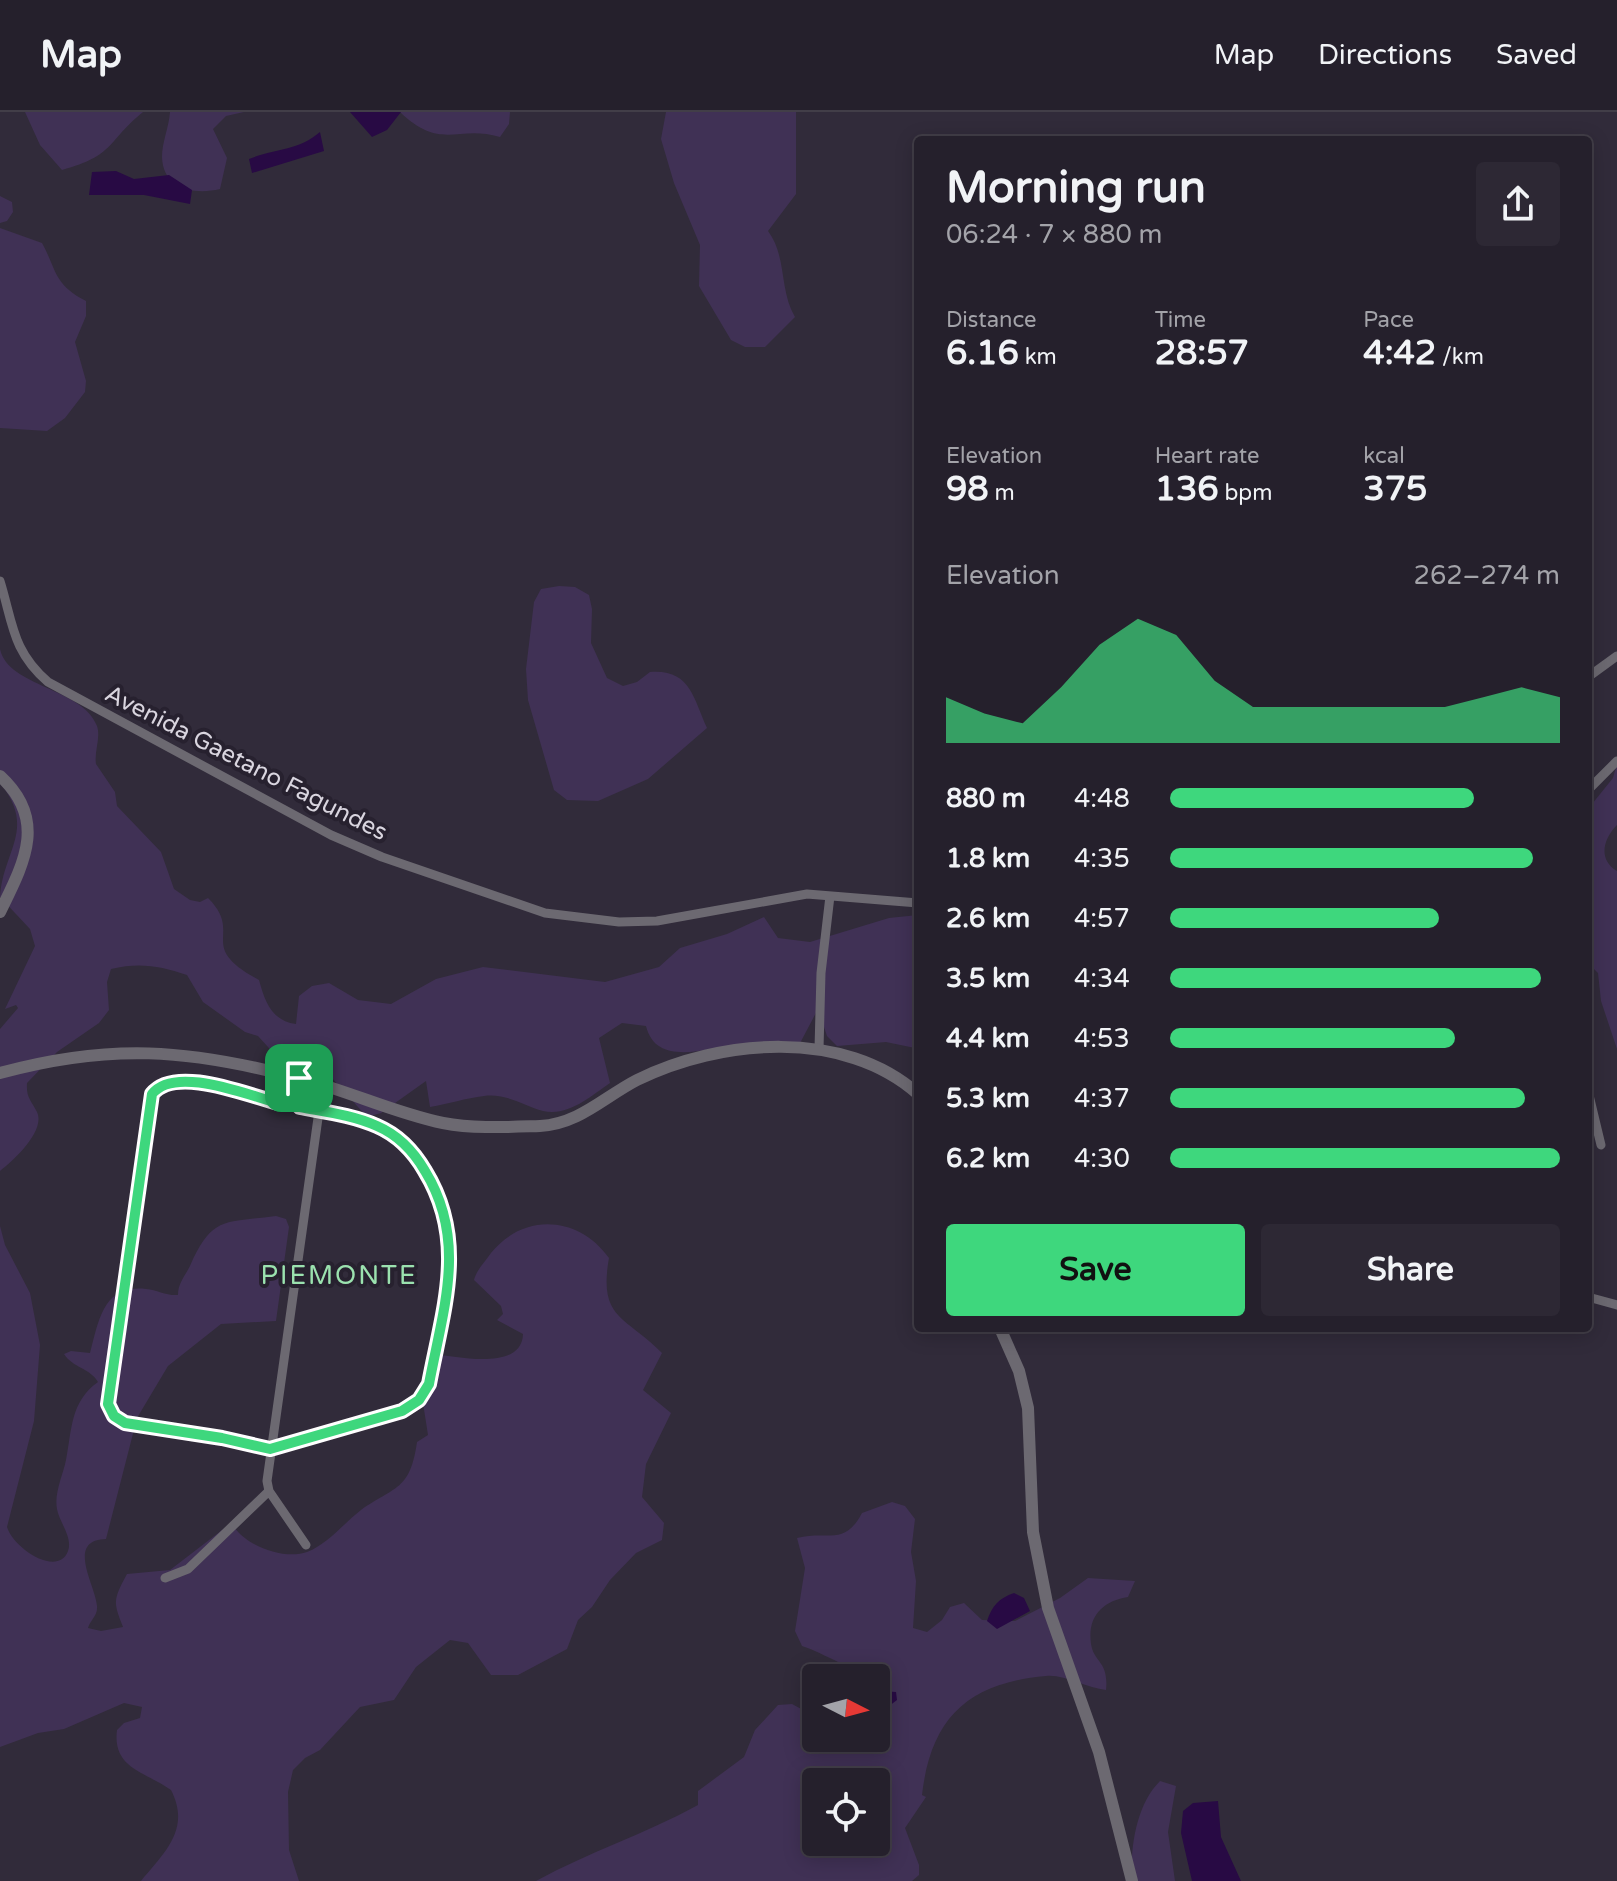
<!DOCTYPE html>
<meta charset="utf-8">
<style>
:root{--surface:#25202c;--page:#2d2834;--text:#f1f3f6;--muted:#a3a3a9;--line:#423e48;--accent:#3ed77d}
body{margin:0;font-family:"Varela Round",sans-serif;background:var(--page);color:var(--text);height:100vh;display:flex;flex-direction:column;font-size:30px;white-space:nowrap}
*{box-sizing:border-box;margin:0}
p{font-size:26px;color:var(--muted)}
.icon{flex:none;width:44px;height:44px;fill:none;stroke:currentColor;stroke-width:2;stroke-linecap:round;stroke-linejoin:round}
.map{position:relative;flex:1;overflow:hidden}
.drawer{position:absolute;left:914px;top:24px;width:678px;height:1196px;display:flex;flex-direction:column;background:var(--surface);border-radius:8px;box-shadow:0 4px 20px #0003,0 0 0 2px var(--line)}
.drawer>*{flex:none}
.needle{width:52px;rotate:96deg}
.fabs{position:absolute;left:802px;top:1552px;display:grid;gap:16px}
.fabs a{display:grid;place-items:center;width:88px;height:88px;border-radius:8px;background:var(--surface);box-shadow:0 4px 20px #0003,0 0 0 2px var(--line);font-size:40px}
.pin{position:absolute;display:grid;place-items:center;width:68px;height:68px;color:#fff;margin:-34px;border-radius:16px;box-shadow:0 4px 12px #0006}
.round{display:grid;place-items:center;flex:none;width:84px;height:84px;border-radius:8px;background:var(--page)}
.overview{display:flex;align-items:center;justify-content:space-between;height:136px;padding:0 32px}
h1{font-size:44px;font-weight:800;line-height:60px}
.figures{display:grid;grid-template-columns:repeat(3,1fr);gap:12px;height:136px;padding:8px 32px}
.figures div{display:grid;align-content:center}
.figures b{font-size:34px;font-weight:800}
.figures small{font-size:22px;font-weight:400}
.figures p{font-size:22px}
.chart{height:224px;padding:16px 32px}
.chart p{display:flex;justify-content:space-between}
.chart svg{width:100%;height:144px;margin-top:8px;fill:var(--accent);opacity:.7}
.primary-button{display:flex;gap:16px;margin-top:auto;padding:16px 32px}
.primary-button a{flex:1;height:92px;border-radius:8px;background:var(--accent);color:#111;font-size:32px;font-weight:800;line-height:92px;text-align:center}
.primary-button a+a{background:var(--page);color:var(--text)}
ul{padding:0 32px;list-style:none;font-size:26px}
li{display:grid;grid-template-columns:128px 96px 1fr;align-items:center;height:60px}
li i{height:20px;border-radius:10px;background:var(--accent)}
header{display:flex;align-items:center;gap:48px;box-sizing:border-box;height:112px;padding:0 40px;background:var(--surface);border-bottom:2px solid var(--line)}
header strong{font-size:38px}
nav{display:flex;gap:44px;margin-inline-start:auto;font-size:28px}
.map>svg:first-child{display:block}
.green{fill:#403155;fill-rule:evenodd}
.water{fill:#280a44}
.lines{fill:none;stroke-linecap:round;stroke-linejoin:round}
.minor{stroke:#6c6971;stroke-width:9}
.tertiary{stroke:#6c6971;stroke-width:12}
.route-casing{stroke:#fff;stroke-width:16}
.route{stroke:#3ed77d;stroke-width:10}
.labels{text-anchor:middle;dominant-baseline:central;stroke-width:8;stroke-linejoin:round;paint-order:stroke}
.street-label{font-size:24px;fill:#d9d5df;stroke:#27212f}
.neighbourhood-label{font-size:26px;letter-spacing:2px;fill:#9be2af;stroke:#27212f}
</style>
<header>
<strong>Map</strong>
<nav><a>Map</a><a>Directions</a><a>Saved</a></nav>
</header>
<div class="map">
<svg width="1617" height="1769" viewBox="0 0 1617 1769">
<rect width="100%" height="100%" fill="#312b3a"/>
<path class="green" d="M 25,0 L 143,0 C 106,30 116,43 62,58 L 40,33 Z
M 170,0 L 244,0 L 226,4 L 213,17 L 227,46 L 220,77 C 195,83 163,78 162,45 C 162,30 169,15 170,0 Z
M 400,0 L 510,0 L 509,12 L 500,25 C 457,12 442,40 400,0 Z
M 666,0 L 796,0 L 796,82 L 768,119 C 787,144 779,178 795,205 L 765,235 L 745,235 L 731,228 L 699,174 L 700,133 L 674,71 L 661,27 Z
M 0,84 L 12,90 L 13,100 L 7,109 L 0,111 Z
M 0,116 L 42,131 C 57,158 53,172 86,189 L 86,204 L 75,230 L 86,269 L 85,280 L 65,306 L 47,319 L 0,316 Z
M 559,474 L 575,475 L 589,483 L 592,497 L 591,531 L 607,566 L 623,574 L 637,570 L 650,560 C 690,557 693,585 707,616 L 648,667 L 598,689 L 567,688 L 554,678 L 528,588 L 526,557 L 534,490 L 541,477 Z
M 0,537 C 8,575 83,576 97,614 C 101,626 94,639 96,652 L 115,680 L 117,694 L 161,740 L 174,777 L 190,788 L 200,790 L 208,786 C 245,823 194,833 259,868 C 265,890 272,909 296,912 L 299,884 L 312,874 L 329,871 L 358,888 L 391,892 L 436,867 L 483,855 L 605,870 L 659,855 L 680,836 L 727,822 L 764,805 L 778,826 L 810,830 L 889,806 L 918,803 L 918,940 L 915,936 L 886,930 L 837,934 L 827,924 L 818,897 L 798,935 C 777,935 755,932 734,934 C 705,936 656,955 646,914 L 622,911 L 599,926 L 610,971 C 591,984 568,1005 543,999 C 524,994 507,981 484,984 C 466,986 448,992 430,995 L 426,969 L 381,1001 L 367,1005 L 331,965 L 288,957 L 258,924 L 245,920 L 203,890 L 187,863 C 160,854 140,850 111,857 L 107,870 L 109,898 L 99,911 L 57,940 L 27,971 C 26,986 31,988 37,1000 C 46,1019 13,1049 0,1059 L 0,917 L 18,896 L 16,893 L 5,897 L 35,834 L 30,817 L 0,785 C 3,738 37,717 0,671 Z
M 1617,652 L 1617,713 C 1604,726 1597,747 1617,759 L 1617,937 L 1601,889 L 1598,861 L 1588,851 L 1588,697 L 1613,666 Z
M 276,1104 L 286,1107 L 289,1115 L 276,1209 L 221,1212 L 168,1254 L 137,1306 L 106,1427 C 65,1428 96,1474 97,1494 C 98,1504 90,1508 88,1516 L 101,1519 L 123,1515 C 113,1490 113,1488 127,1462 L 170,1458 L 226,1415 L 234,1415 C 247,1434 284,1448 307,1440 C 328,1432 344,1411 361,1398 C 395,1374 410,1379 417,1330 L 428,1323 L 423,1291 L 435,1242 C 458,1245 522,1259 523,1222 L 497,1208 L 503,1202 L 501,1194 L 474,1168 C 477,1157 485,1150 491,1141 C 524,1100 579,1104 609,1146 C 598,1208 626,1204 662,1241 L 643,1278 L 671,1301 L 646,1352 L 642,1385 L 664,1411 L 662,1428 L 636,1441 L 610,1468 L 592,1495 L 578,1508 L 567,1537 L 518,1563 L 491,1563 L 468,1531 L 450,1528 L 416,1555 L 394,1588 L 360,1595 L 320,1638 L 305,1646 L 293,1658 L 288,1680 L 289,1738 L 299,1769 L 141,1769 C 165,1740 191,1717 171,1678 C 146,1660 112,1657 117,1618 L 124,1611 L 140,1606 L 142,1595 L 124,1591 L 64,1617 L 38,1621 L 0,1635 L 0,1114 L 5,1133 L 30,1181 L 40,1233 L 34,1309 L 7,1415 C 13,1436 58,1466 68,1439 C 73,1425 59,1410 57,1397 C 54,1381 63,1363 66,1348 C 72,1318 70,1290 98,1270 C 90,1256 73,1256 64,1242 L 71,1239 L 90,1241 C 99,1208 103,1172 146,1177 C 157,1178 167,1184 178,1183 C 178,1171 185,1164 190,1154 C 212,1104 224,1111 276,1104 Z
M 892,1390 L 905,1394 L 915,1407 L 911,1440 L 916,1469 L 913,1516 L 927,1520 L 942,1508 L 950,1495 L 964,1491 L 982,1508 L 1015,1509 L 1060,1486 L 1088,1466 L 1135,1469 L 1128,1485 C 1103,1489 1087,1504 1091,1532 C 1094,1551 1109,1549 1106,1578 C 1087,1576 1064,1562 1046,1564 C 969,1571 931,1605 922,1683 L 926,1685 L 905,1716 L 919,1753 L 919,1763 L 912,1769 L 536,1769 C 589,1740 645,1722 698,1693 L 698,1679 L 744,1645 L 755,1618 L 778,1593 L 792,1592 L 816,1605 L 816,1626 L 876,1626 L 876,1566 C 867,1566 819,1539 802,1534 L 795,1519 L 805,1456 L 797,1426 C 828,1418 844,1435 862,1401 ZM 816,1670 L 876,1670 L 876,1730 L 816,1730 Z
M 1160,1669 L 1176,1674 L 1168,1720 L 1175,1769 L 1132,1769 C 1130,1736 1136,1693 1160,1669 Z"/>
<path class="water" d="M 350,0 L 401,0 L 387,18 L 372,25 Z
M 320,20 L 324,39 L 252,61 L 249,47 C 276,36 298,39 320,20 Z
M 116,59 L 134,67 L 169,63 L 192,78 L 190,92 L 144,83 L 89,83 L 92,60 Z
M 1014,1481 L 1024,1486 L 1030,1499 L 997,1517 L 987,1509 C 992,1494 999,1486 1014,1481 Z
M 881,1579 L 896,1580 L 897,1588 L 876,1604 L 876,1581 Z
M 1218,1689 L 1221,1725 L 1241,1769 L 1192,1769 L 1181,1721 L 1183,1699 L 1193,1691 Z"/>
<g class="lines">
<path class="minor" d="M 0,469 C 13,511 12,539 48,570 L 331,723 L 382,745 L 545,801 L 619,810 L 657,809 L 807,782 L 918,791
M 1588,565 L 1617,544
M 1588,678 L 1617,649
M 819,937 L 821,861 L 830,784
M 299,966 L 300,995
M 191,969 C 221,976 250,985 280,992 C 349,1007 411,1008 439,1085 C 443,1099 450,1113 451,1127 C 456,1173 438,1226 429,1272 L 419,1288 L 402,1299 L 270,1337 L 125,1311 L 114,1304 L 108,1292 L 152,982 L 165,972 Z
M 1588,979 L 1601,1033
M 278,991 L 285,963
M 1588,1185 L 1617,1193
M 306,1433 L 269,1379 L 267,1369 L 319,999
M 165,1466 L 188,1457 L 269,1379"/>
<path class="tertiary" d="M 0,664 C 48,708 24,751 0,800
M 0,961 C 110,931 188,937 298,966 C 347,978 394,1001 443,1011 C 474,1017 508,1015 540,1014 C 579,1012 604,985 637,968 C 720,927 844,916 918,982
M 1000,1216 L 1019,1259 L 1028,1296 L 1033,1420 L 1048,1496 L 1099,1640 L 1132,1769"/>
</g>
<g class="lines">
<g class="route-casing">
<path id="route" d="M 285,963 L 299,966 L 300,995 C 326,1000 352,1003 377,1014 C 398,1023 414,1040 425,1059 C 468,1129 443,1197 429,1272 L 419,1288 L 402,1299 L 270,1337 L 222,1326 L 125,1311 L 114,1304 L 108,1292 L 152,982 C 175,953 247,983 278,991 Z"/>
</g>
<use href="#route" class="route"/>
</g>
<g class="labels">
<g class="street-label">
<text transform="translate(246 651) rotate(27)">Avenida Gaetano Fagundes</text>
</g>
<g class="neighbourhood-label">
<text x="339" y="1163">PIEMONTE</text>
</g>
</g>
</svg>
<div class="fabs">
<a><svg class="needle" viewBox="-14 -14 28 28"><path d="M0-13l5 13h-10z" fill="#e53935"/><path d="M0 13l5-13h-10z" fill="#a3a3a9"/></svg></a>
<a><svg class="icon" aria-label="locate" viewBox="0 0 24 24"><circle cx="12" cy="12" r="6"/><path d="M12 2v4M12 18v4M2 12h4M18 12h4"/></svg></a>
</div>
<div class="pin" style="left:299px;top:966px;background:#1e9e55"><svg class="icon" aria-label="arrive" viewBox="0 0 24 24"><path d="M6 21V4h12l-3 4 3 4H6"/></svg></div>
<section class="drawer">
<div class="overview"><div><h1>Morning run</h1><p>06:24 · 7 × 880 m</p></div><a class="round"><svg class="icon" aria-label="share" viewBox="0 0 24 24"><path d="M12 15V3M7 8l5-5 5 5M5 13v7h14v-7"/></svg></a></div>
<div class="figures">
<div><p>Distance</p><b>6.16<small> km</small></b></div>
<div><p>Time</p><b>28:57</b></div>
<div><p>Pace</p><b>4:42<small> /km</small></b></div>
</div>
<div class="figures">
<div><p>Elevation</p><b>98<small> m</small></b></div>
<div><p>Heart rate</p><b>136<small> bpm</small></b></div>
<div><p>kcal</p><b>375</b></div>
</div>
<div class="chart"><p><span>Elevation</span>262–274 m</p>
<svg viewBox="0 0 160 44" preserveAspectRatio="none"><path d="M0 44V30L10 35L20 38L30 27L40 14L50 6L60 11L70 25L80 33L90 33L100 33L110 33L120 33L130 33L140 30L150 27L160 30V44z"/></svg>
</div>
<ul>
<li><b>880 m</b>4:48<i style="width:78%"></i></li>
<li><b>1.8 km</b>4:35<i style="width:93%"></i></li>
<li><b>2.6 km</b>4:57<i style="width:69%"></i></li>
<li><b>3.5 km</b>4:34<i style="width:95%"></i></li>
<li><b>4.4 km</b>4:53<i style="width:73%"></i></li>
<li><b>5.3 km</b>4:37<i style="width:91%"></i></li>
<li><b>6.2 km</b>4:30<i style="width:100%"></i></li>
</ul>
<div class="primary-button"><a>Save</a><a>Share</a></div>
</section>
</div>
